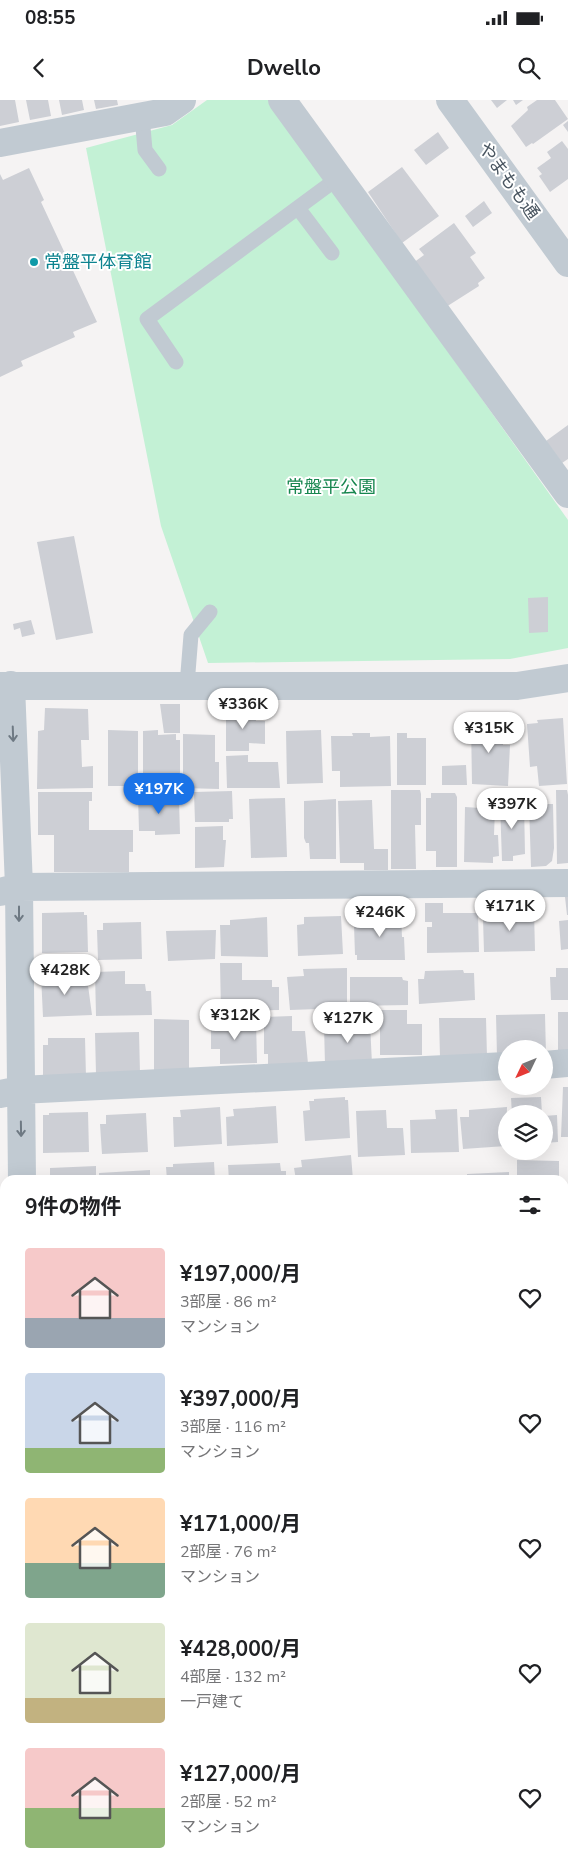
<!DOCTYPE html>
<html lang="ja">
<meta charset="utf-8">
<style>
:root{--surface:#fff;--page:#f6f6f6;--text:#202124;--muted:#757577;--accent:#1a73e8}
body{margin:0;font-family:"Nunito Sans","Noto Sans JP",sans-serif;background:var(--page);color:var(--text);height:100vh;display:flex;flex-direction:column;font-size:19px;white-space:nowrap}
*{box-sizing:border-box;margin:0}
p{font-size:16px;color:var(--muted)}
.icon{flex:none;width:28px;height:28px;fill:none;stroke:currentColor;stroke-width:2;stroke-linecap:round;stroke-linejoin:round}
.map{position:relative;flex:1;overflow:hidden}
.side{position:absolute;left:0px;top:1075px;width:569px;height:696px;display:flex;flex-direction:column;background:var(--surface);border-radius:15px 15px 0 0;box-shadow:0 5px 20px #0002}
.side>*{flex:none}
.needle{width:32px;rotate:227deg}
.tools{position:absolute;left:498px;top:940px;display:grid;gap:10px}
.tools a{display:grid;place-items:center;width:55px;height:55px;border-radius:50%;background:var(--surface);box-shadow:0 5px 20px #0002;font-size:25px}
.price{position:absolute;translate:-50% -42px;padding:0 11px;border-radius:18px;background:#fff;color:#222;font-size:16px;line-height:32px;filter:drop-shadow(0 1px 2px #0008)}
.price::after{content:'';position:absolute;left:50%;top:30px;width:15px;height:11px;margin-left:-8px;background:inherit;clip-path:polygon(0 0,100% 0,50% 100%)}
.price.on{background:var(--accent);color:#fff}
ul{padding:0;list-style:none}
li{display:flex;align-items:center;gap:15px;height:125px;padding:0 25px}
li span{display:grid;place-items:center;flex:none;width:140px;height:100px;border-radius:5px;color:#555}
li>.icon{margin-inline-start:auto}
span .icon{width:60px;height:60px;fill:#fffc;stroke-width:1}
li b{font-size:21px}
h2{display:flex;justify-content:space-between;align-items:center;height:60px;padding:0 25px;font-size:21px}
.status{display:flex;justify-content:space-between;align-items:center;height:35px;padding:0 25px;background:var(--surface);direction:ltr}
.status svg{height:14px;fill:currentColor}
header{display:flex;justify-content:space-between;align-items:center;height:65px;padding:0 25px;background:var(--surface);font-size:22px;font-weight:700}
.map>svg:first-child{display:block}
.green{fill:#c3f1d5}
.water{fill:#90daee}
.building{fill:#cdcfd5}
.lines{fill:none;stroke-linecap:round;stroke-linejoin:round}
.service{stroke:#c1cad2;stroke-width:15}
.minor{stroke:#c1cad2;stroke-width:28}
.tertiary{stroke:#c1cad2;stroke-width:28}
.oneway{stroke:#6e7983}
.culture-dot{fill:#0f9aa8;stroke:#fff;stroke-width:2}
.labels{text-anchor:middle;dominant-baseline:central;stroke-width:4;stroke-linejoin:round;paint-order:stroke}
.street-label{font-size:18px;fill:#4a5661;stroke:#fff}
.culture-label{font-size:18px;fill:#0d838f;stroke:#fff;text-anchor:start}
.park-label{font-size:18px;fill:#17864f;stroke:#fff}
</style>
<div class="status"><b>08:55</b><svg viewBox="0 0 49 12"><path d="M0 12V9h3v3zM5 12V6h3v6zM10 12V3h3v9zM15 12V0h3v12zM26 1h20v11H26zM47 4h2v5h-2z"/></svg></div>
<header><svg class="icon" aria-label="back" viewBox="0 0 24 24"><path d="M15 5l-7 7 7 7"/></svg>Dwello<svg class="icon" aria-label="search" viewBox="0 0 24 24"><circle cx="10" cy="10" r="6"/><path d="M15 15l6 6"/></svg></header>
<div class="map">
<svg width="568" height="1771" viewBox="0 0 568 1771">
<rect width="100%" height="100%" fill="#f5f3f3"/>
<path class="green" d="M207 0H269L568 420V548L510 559 208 563 161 426 86 48 172 25Z
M564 1246 568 1248V1415L564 1423Z"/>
<path class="water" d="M564 1181 568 1183V1234L564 1232Z"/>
<path class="building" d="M0 0H15L19 22 0 26Z
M26 0H48L51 16 30 20Z
M59 0H82L84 10 62 15Z
M94 0H117L118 5 96 9Z
M491 0H507L497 8Z
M513 0H523L516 5Z
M537 0H555L568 19 533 44 532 43 526 47 511 26 528 10 527 7Z
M568 21V32L563 25Z
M438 32 449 48 426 65 414 50Z
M562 41 568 49V79L550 92 539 76 542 74 537 68 551 58 547 52Z
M402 67 439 116 402 143 368 92Z
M29 68 44 100 41 102 97 222 73 232 75 237 21 261 23 266 0 277V74L3 80Z
M484 101 492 113 473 127 465 116Z
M454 123 476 153 470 157 485 178 478 183 479 186 446 207 413 163 424 155 419 149Z
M568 325V359L562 363 546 341Z
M74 436 93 533 56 540 37 442Z
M548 497V532L529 533 528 498Z
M31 520 35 534 22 537 20 528 14 530 13 524Z
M160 604H180V633H164Z
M226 607H248V615H255L256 621H265V644L249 643V651H226Z
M45 608 88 609 89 640H81L82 667 93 666V688L37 689 38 631 44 630Z
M563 618 567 684 539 686 537 666 530 667 527 624 538 623 537 620Z
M504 621 503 645H510L508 686 472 684 471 622Z
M108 630 138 631V686H108Z
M158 630V635L176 634V640H180V675H167V682H143V631Z
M321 630 323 683 287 684 286 631Z
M352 633H370V637L390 636 391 686 340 687V671H332L331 636H353Z
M397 633H407V638H426V685H397Z
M183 634 215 635V662H219V689L183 688Z
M248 655V662H278L280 688H227L226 656Z
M466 665 467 685H442V666Z
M391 690H420L421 694V725H415L416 769H391Z
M556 690H567L568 695V763L557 764Z
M232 691 233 719H229V722H195L194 692Z
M38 692H92V701H89V730H133V752H129V772H54V735H38Z
M431 693H455L457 697V767H436V751H426V698H431Z
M138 695H158V700H179L180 734 155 735V731H139Z
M285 698 287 757 251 758 249 699Z
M336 699V759H310L309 743H306L304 738V701Z
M372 700 374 749H388V770H364V763H340L338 701Z
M500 703H524L525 754 513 756V761H502Z
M529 704H553L554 748 552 761 546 766 531 767Z
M465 707 495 709 494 735H498L499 756 493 757V763L464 762Z
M223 726V740H226L224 767 195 768V727Z
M565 797H568V815H567Z
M425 803H443V813H478L479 852 427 853V827H432V822H425Z
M534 811 535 851 484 852 483 819H493V812Z
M84 812V815H87L88 852 42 853V813Z
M401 813 402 837H404L405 860H357V855H355L354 825 361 824V814Z
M341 816 343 854 298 856 297 825 304 824V817Z
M267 817 268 857 221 856 220 825H230V820Z
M568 820V849L561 850 559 821Z
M141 822 142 859 98 860 97 830H103V823Z
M216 830 215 859 168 861 166 831Z
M220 863H242V880H272V887H279V910L221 911Z
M347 868V908L290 910 287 877 304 876 303 869Z
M556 868H568V900H551L550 877H556Z
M463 870 464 873H474L475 900 419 904 418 879H424L425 871Z
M125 871V884H145L146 891H151L152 915 96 916 95 872Z
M70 874V879L87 878 92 915 43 917 41 875Z
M350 877H402L403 880 408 881V905L350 906Z
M380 910H407V924H422V955H380Z
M558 912H568V952H558Z
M545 914 546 955H544V949H506V955L497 956 496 915Z
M292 916V931H305L308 964H268V954H264V917Z
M439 918H486L487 957H440Z
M154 919 189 920V971H154Z
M256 920 257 963 220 964V949H211V921Z
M370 923 372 964 325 965 324 925Z
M139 932 140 973 96 974 95 933Z
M48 938H85L86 977H43V945H48Z
M563 987H568V1037H561Z
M345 997V1000H348L350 1038 305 1041 303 1011 310 1010 309 1001H314V999Z
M541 997 542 1014H512L511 998Z
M276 1006 278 1043 227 1046 226 1017 234 1016 233 1009Z
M220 1007 222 1044 174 1047 173 1017H181L180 1010Z
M507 1007 506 1046 463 1049 460 1017H469V1010Z
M457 1009 459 1052 411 1053 410 1020 436 1019 435 1010Z
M386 1010 387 1028H403L405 1055 358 1057 356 1011Z
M88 1012 89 1052 43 1053V1015H49V1013Z
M146 1013 148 1052 102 1054 100 1024H106V1015Z
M557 1015 558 1042 544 1043V1016Z
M351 1055 353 1080H296L294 1068 302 1067 301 1060Z
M517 1060 559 1061V1080H517Z
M214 1062 215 1080H167L166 1067H173V1064Z
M280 1063 281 1071H286V1080H229L228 1065Z
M96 1066V1080H45V1077H50V1068Z
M150 1070V1077H157V1080H99V1073Z
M509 1072V1080H467V1074Z
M458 1076V1080H423V1079Z
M0 1246 4 1264H0Z
M3 1282 5 1309 0 1310V1283Z
M2 1312 5 1332 0 1333V1313Z
M0 1452H5V1487H0Z
M5 1489V1500L0 1501V1490Z
M0 1553 5 1576V1589L0 1590Z
M5 1628V1640L0 1641V1629Z
M54 1766H130L131 1771H55Z
M137 1766H197L198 1771H138Z
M208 1766H229L230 1771H209Z
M234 1766H277L278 1769 234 1771Z
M368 1766H450L451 1771H344Z"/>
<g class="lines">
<path class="service" d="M142 16 145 50 159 69
M298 108 332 153
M176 262 147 219 338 78
M187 585 191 535 210 512"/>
<path class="minor" d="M282 0 568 394
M0 43 165 12 182 0
M11 585 19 787 22 1080
M0 586H517L568 578
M0 792 19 787 568 783
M544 965 568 963
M0 994 20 990 506 966
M564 1113 568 1106
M0 1185H5
M0 1361 5 1360
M0 1540 5 1539
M0 1718 5 1717
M24 1766V1771"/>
<path class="tertiary" d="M450 0 568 163
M564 1560 568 1548
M564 1651 568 1639
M564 1742 568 1730
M490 1771 492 1766
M521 1771 523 1766
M553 1771 555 1766"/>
</g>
<defs><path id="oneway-shaft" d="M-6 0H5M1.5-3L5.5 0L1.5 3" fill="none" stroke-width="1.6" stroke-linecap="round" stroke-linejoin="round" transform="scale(1.25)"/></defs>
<g class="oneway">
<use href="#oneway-shaft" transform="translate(13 634) rotate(88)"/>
<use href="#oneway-shaft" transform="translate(19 814) rotate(90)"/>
<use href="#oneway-shaft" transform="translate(21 1029) rotate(89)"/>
</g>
<circle class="culture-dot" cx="34" cy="162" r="5"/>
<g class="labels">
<g class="street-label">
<text transform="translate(509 81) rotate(54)">やまもも通</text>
</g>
<g class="culture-label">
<text x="44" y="162">常盤平体育館</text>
</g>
<g class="park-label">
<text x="331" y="387">常盤平公園</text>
</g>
</g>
</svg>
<div class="tools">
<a><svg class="needle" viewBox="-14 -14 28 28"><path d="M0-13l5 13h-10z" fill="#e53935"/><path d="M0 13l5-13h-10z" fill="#757577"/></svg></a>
<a><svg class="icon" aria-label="layers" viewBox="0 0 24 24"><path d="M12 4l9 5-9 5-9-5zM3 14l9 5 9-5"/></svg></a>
</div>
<b class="price" style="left:243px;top:630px">¥336K</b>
<b class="price" style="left:489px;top:654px">¥315K</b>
<b class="price on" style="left:159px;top:715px">¥197K</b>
<b class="price" style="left:512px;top:730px">¥397K</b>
<b class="price" style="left:510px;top:832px">¥171K</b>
<b class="price" style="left:380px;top:838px">¥246K</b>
<b class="price" style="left:65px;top:896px">¥428K</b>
<b class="price" style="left:235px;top:941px">¥312K</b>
<b class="price" style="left:348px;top:944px">¥127K</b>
<section class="side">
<h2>9件の物件<svg class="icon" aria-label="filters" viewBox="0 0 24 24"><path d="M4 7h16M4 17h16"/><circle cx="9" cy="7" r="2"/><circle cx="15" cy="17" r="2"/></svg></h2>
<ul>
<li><span style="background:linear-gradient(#f6c9c9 70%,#9aa5b1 0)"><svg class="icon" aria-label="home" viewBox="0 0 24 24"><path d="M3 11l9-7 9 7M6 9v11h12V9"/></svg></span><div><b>¥197,000/月</b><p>3部屋 · 86 m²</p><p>マンション</p></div><svg class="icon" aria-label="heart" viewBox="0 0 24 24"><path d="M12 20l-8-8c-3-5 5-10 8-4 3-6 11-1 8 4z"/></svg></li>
<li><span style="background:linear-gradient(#c9d6e8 75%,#8fb573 0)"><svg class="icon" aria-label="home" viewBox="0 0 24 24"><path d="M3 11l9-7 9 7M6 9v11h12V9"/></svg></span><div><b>¥397,000/月</b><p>3部屋 · 116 m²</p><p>マンション</p></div><svg class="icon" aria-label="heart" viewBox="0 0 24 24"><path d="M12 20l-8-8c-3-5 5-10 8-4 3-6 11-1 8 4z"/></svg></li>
<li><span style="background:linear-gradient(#ffd9b3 65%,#7fa58c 0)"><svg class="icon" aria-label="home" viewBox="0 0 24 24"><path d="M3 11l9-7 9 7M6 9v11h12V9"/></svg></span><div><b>¥171,000/月</b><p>2部屋 · 76 m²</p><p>マンション</p></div><svg class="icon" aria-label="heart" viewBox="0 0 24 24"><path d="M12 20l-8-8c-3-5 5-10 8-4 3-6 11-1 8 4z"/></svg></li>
<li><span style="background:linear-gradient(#dfe7d0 75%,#c2b280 0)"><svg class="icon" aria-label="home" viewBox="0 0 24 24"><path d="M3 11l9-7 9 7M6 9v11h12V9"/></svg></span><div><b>¥428,000/月</b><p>4部屋 · 132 m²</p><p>一戸建て</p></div><svg class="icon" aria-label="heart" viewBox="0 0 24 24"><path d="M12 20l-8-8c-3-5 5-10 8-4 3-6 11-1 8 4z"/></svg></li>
<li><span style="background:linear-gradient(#f6c9c9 60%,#8fb573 0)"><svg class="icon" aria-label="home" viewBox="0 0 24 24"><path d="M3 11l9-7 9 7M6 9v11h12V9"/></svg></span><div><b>¥127,000/月</b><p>2部屋 · 52 m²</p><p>マンション</p></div><svg class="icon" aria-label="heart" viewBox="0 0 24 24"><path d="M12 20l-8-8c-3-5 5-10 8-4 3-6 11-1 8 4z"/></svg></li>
</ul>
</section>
</div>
